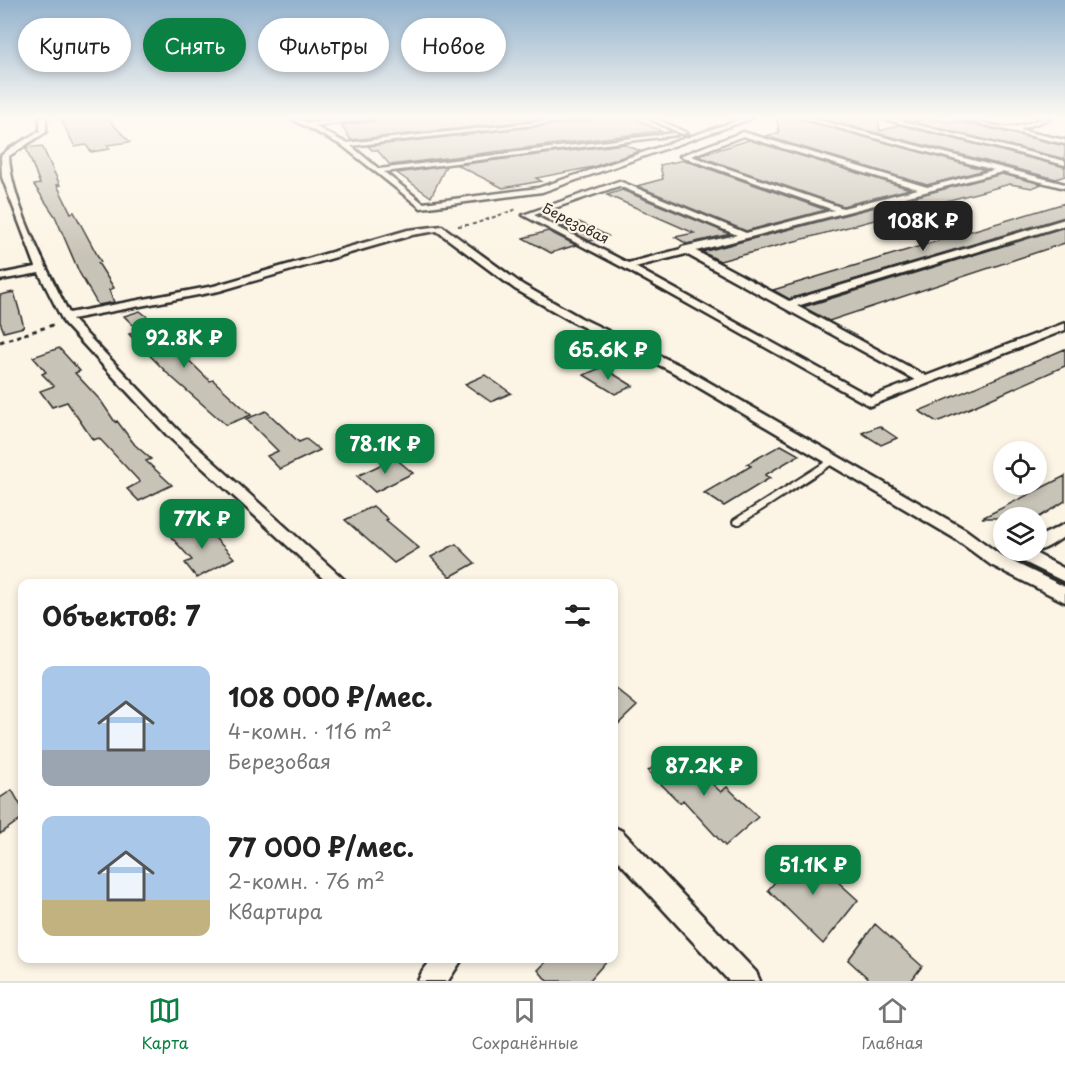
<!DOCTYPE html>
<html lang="ru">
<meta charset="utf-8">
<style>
:root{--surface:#fff;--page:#f6f6f6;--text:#222;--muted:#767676;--line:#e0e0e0;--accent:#0b8043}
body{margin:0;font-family:"Playpen Sans",sans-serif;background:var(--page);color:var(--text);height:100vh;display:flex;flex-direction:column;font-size:22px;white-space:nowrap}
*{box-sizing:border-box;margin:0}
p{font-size:20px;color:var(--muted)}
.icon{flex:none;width:33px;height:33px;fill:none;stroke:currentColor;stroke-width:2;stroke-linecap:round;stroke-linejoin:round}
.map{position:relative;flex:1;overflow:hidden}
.details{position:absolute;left:18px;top:579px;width:600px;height:384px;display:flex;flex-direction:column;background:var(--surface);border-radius:12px;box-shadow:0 3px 9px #0003}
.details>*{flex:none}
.guide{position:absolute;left:18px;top:18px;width:600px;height:54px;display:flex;gap:12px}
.buttons{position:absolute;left:993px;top:441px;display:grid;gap:12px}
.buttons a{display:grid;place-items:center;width:54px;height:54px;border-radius:50%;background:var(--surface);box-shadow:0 3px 9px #0003;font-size:30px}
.price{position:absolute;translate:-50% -51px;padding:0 14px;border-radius:12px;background:var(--accent);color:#fff;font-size:20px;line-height:39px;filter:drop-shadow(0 2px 3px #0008)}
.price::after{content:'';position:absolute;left:50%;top:36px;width:18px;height:14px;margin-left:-9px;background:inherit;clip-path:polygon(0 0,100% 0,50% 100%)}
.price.selected{background:#222;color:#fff}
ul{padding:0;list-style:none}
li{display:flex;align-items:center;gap:18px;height:150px;padding:0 24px}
li span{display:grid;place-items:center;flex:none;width:168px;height:120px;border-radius:12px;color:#555}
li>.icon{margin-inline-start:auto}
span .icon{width:72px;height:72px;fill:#fffc;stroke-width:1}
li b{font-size:26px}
h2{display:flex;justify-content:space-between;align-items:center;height:72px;padding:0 24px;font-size:26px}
.pill{padding:0 21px;border-radius:27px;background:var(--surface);box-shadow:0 3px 9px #0003;font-size:21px;line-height:54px}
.pill.selected{background:var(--accent);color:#fff}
.menu{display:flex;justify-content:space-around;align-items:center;height:84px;border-top:2px solid var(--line);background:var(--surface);font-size:16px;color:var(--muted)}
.menu a{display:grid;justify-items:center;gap:3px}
.menu .selected{color:var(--accent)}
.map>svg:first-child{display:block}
.building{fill:#c8c3b7;stroke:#2b2b2b;stroke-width:1.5}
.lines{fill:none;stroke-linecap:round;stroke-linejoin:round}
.lane-casing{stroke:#2b2b2b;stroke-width:4}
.street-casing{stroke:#2b2b2b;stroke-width:5}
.path-far1{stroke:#2b2b2b;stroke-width:2;stroke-dasharray:4 3;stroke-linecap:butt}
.path{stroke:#2b2b2b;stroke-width:3;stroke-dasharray:4.5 4;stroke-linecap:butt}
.lane{fill:#fcf5e5;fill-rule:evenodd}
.street{fill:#fcf5e5;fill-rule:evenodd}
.labels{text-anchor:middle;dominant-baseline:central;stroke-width:4.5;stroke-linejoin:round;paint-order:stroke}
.far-street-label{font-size:14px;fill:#2b2b2b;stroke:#fcf5e5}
</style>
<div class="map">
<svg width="1065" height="981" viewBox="0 0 1065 981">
<rect width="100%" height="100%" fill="#fcf5e5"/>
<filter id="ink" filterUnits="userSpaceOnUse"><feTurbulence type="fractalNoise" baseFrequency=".0167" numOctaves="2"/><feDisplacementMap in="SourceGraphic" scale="12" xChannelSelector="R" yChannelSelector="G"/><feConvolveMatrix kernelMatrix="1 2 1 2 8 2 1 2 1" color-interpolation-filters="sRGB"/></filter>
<g filter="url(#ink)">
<path class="building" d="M63 118H107L130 142 107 145 110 149 91 152 86 145 75 147 62 122 65 121Z
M401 118H558L351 140 341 125Z
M595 118H635L661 131 390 165 377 150H372L368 146 593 120Z
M777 118H799L985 170 927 185 765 136 779 133Z
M818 118H878L880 131 900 125 1065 167V176L1056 179Z
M926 118 980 126 1065 146V159L913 122Z
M749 140 910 189 843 206 698 156Z
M624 144 640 151 593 167 536 178 541 181 503 188 457 165Z
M42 146 60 185H57L71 213 74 212 101 262 98 263 114 288 109 290 114 302 98 305 79 272 55 216 34 185 40 184 26 148Z
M684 160 826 210 746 231 637 186 663 179 660 165Z
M446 166 431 197 397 173Z
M1002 174 1042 184 1032 188 1010 184 720 261 702 252Z
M622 190 730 234 687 244 675 237 694 233 607 195Z
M1065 203V217L789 299 773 290Z
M579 222 608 236 590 241 562 227Z
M1065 227V243L829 321 803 307Z
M548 231 576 245 551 253 523 238Z
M14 292 24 327 4 332 0 322V295Z
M140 311 168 333 183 347 177 349 210 381 213 380 251 415 226 425 168 374 129 334 139 331 124 316Z
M59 348 80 371 75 373 101 401 115 422 117 421 135 445 151 459 146 461 172 485 139 501 127 489 140 482 99 438 93 440 67 402 52 407 40 391 54 386 42 374 46 372 33 357Z
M1065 349V366L970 408 937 422 919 411Z
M602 367 633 386 615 394 584 375Z
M485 375 511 393 491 402 465 384Z
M266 411 299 442 306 439 320 450 280 469 267 456 278 451 246 419Z
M879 426 897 438 881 445 862 433Z
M781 445 799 455 765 475 770 478 724 506 704 493 751 466 747 464Z
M395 458 413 473 375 492 357 476Z
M1065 476V501L1038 518H982Z
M373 506 388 519 386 520 419 548 394 563 345 520Z
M200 522 234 558 197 578 185 563 192 560 171 537Z
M456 544 475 563 450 577 431 557Z
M614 687 637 706 614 728Z
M675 749 721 792 727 787 758 817 725 846 683 800 680 803 648 771Z
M12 790 22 808V818L0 834V798Z
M803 850 858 900 823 944 768 890Z
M875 924 922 966 911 981H871L848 960Z
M550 958H609L589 981H547L538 970Z"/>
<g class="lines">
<g class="lane-casing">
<path id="lane" d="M830 459H833L837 461 740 524H734L733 522 734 520Z"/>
</g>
<g class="street-casing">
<path id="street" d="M40 118H46V132L9 156C11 202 48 271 69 313L214 286 408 230 442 226 523 285 581 318 679 365 966 530 1003 557 1065 587V602L991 565 954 538 671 371 573 322 515 289 437 231 412 235 219 291 72 319 177 429 349 584H329L167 435 64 323 39 273 0 280V274L36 267 2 177 1 156 9 149 40 131Z
M290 118H297L308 123 376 118 314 126 346 143 576 118H593L351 146 379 169 674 133 677 135 384 172 423 203 538 188 745 118H753L542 192 421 208 343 146Z
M648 118H655L687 133 682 134Z
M801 118H810L1065 184V188L1002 172 696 251 789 301 1065 219V225L797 306 926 376 1065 323V330L870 406 624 268 523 215 619 181 746 233 834 210 680 156 743 132 927 187 994 170ZM743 136 918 189 843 208 691 156ZM619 186 737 235 682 247 681 249 628 263 534 215ZM686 254 915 380 871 397 635 267Z
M880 118H889L1065 161V165Z
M956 118C974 117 997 130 1013 127 1026 126 1037 118 1051 118L1019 130 1065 140V144Z
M1065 524V536C1055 542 1043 553 1032 550H1036V538Z
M1016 550H1029L1065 569V582L1016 558 1014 554Z
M614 827 622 831 756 972 760 981H729L614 856Z
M433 958H463L448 981H418L422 972Z"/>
</g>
<path class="path-far1" d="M458 226 474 224 517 209"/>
<path class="path" d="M0 342 56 324"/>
<use href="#lane" class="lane"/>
<use href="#street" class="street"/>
</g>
</g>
<linearGradient id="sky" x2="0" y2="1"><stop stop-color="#93b2cd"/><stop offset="0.46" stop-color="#fefaf3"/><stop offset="1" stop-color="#fefaf3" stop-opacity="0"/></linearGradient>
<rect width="1065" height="255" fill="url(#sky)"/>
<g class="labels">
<g class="far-street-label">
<text transform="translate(576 223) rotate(27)">Березовая</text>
</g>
</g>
</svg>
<div class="buttons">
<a><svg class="icon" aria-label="locate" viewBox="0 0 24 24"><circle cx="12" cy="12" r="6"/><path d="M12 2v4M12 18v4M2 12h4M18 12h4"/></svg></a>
<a><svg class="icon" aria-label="layers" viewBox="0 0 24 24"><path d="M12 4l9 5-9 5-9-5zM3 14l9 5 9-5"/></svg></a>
</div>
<b class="price selected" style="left:923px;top:252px">108K ₽</b>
<b class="price" style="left:184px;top:369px">92.8K ₽</b>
<b class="price" style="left:608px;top:381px">65.6K ₽</b>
<b class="price" style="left:385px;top:475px">78.1K ₽</b>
<b class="price" style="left:202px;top:550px">77K ₽</b>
<b class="price" style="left:704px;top:797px">87.2K ₽</b>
<b class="price" style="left:813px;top:896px">51.1K ₽</b>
<div class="guide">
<a class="pill">Купить</a>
<a class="pill selected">Снять</a>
<a class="pill">Фильтры</a>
<a class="pill">Новое</a>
</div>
<section class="details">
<h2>Объектов: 7<svg class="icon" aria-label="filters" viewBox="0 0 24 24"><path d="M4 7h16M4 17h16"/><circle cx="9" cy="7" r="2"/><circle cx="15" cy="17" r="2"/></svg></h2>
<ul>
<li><span style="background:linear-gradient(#a9c7e8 70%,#9aa5b1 0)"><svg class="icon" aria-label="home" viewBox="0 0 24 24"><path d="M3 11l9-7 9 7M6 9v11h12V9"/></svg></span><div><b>108 000 ₽/мес.</b><p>4-комн. · 116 m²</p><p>Березовая</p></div></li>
<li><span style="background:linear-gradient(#a9c7e8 70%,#c2b280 0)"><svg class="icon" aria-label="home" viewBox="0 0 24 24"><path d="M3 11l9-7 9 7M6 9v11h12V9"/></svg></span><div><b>77 000 ₽/мес.</b><p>2-комн. · 76 m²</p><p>Квартира</p></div></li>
</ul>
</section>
</div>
<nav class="menu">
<a class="selected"><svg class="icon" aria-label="map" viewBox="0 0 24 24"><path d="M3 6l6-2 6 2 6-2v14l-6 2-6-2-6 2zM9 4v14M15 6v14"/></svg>Карта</a>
<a><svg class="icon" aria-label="saved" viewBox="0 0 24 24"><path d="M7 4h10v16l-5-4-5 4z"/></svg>Сохранённые</a>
<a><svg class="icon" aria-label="home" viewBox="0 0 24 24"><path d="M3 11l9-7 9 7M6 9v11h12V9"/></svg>Главная</a>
</nav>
